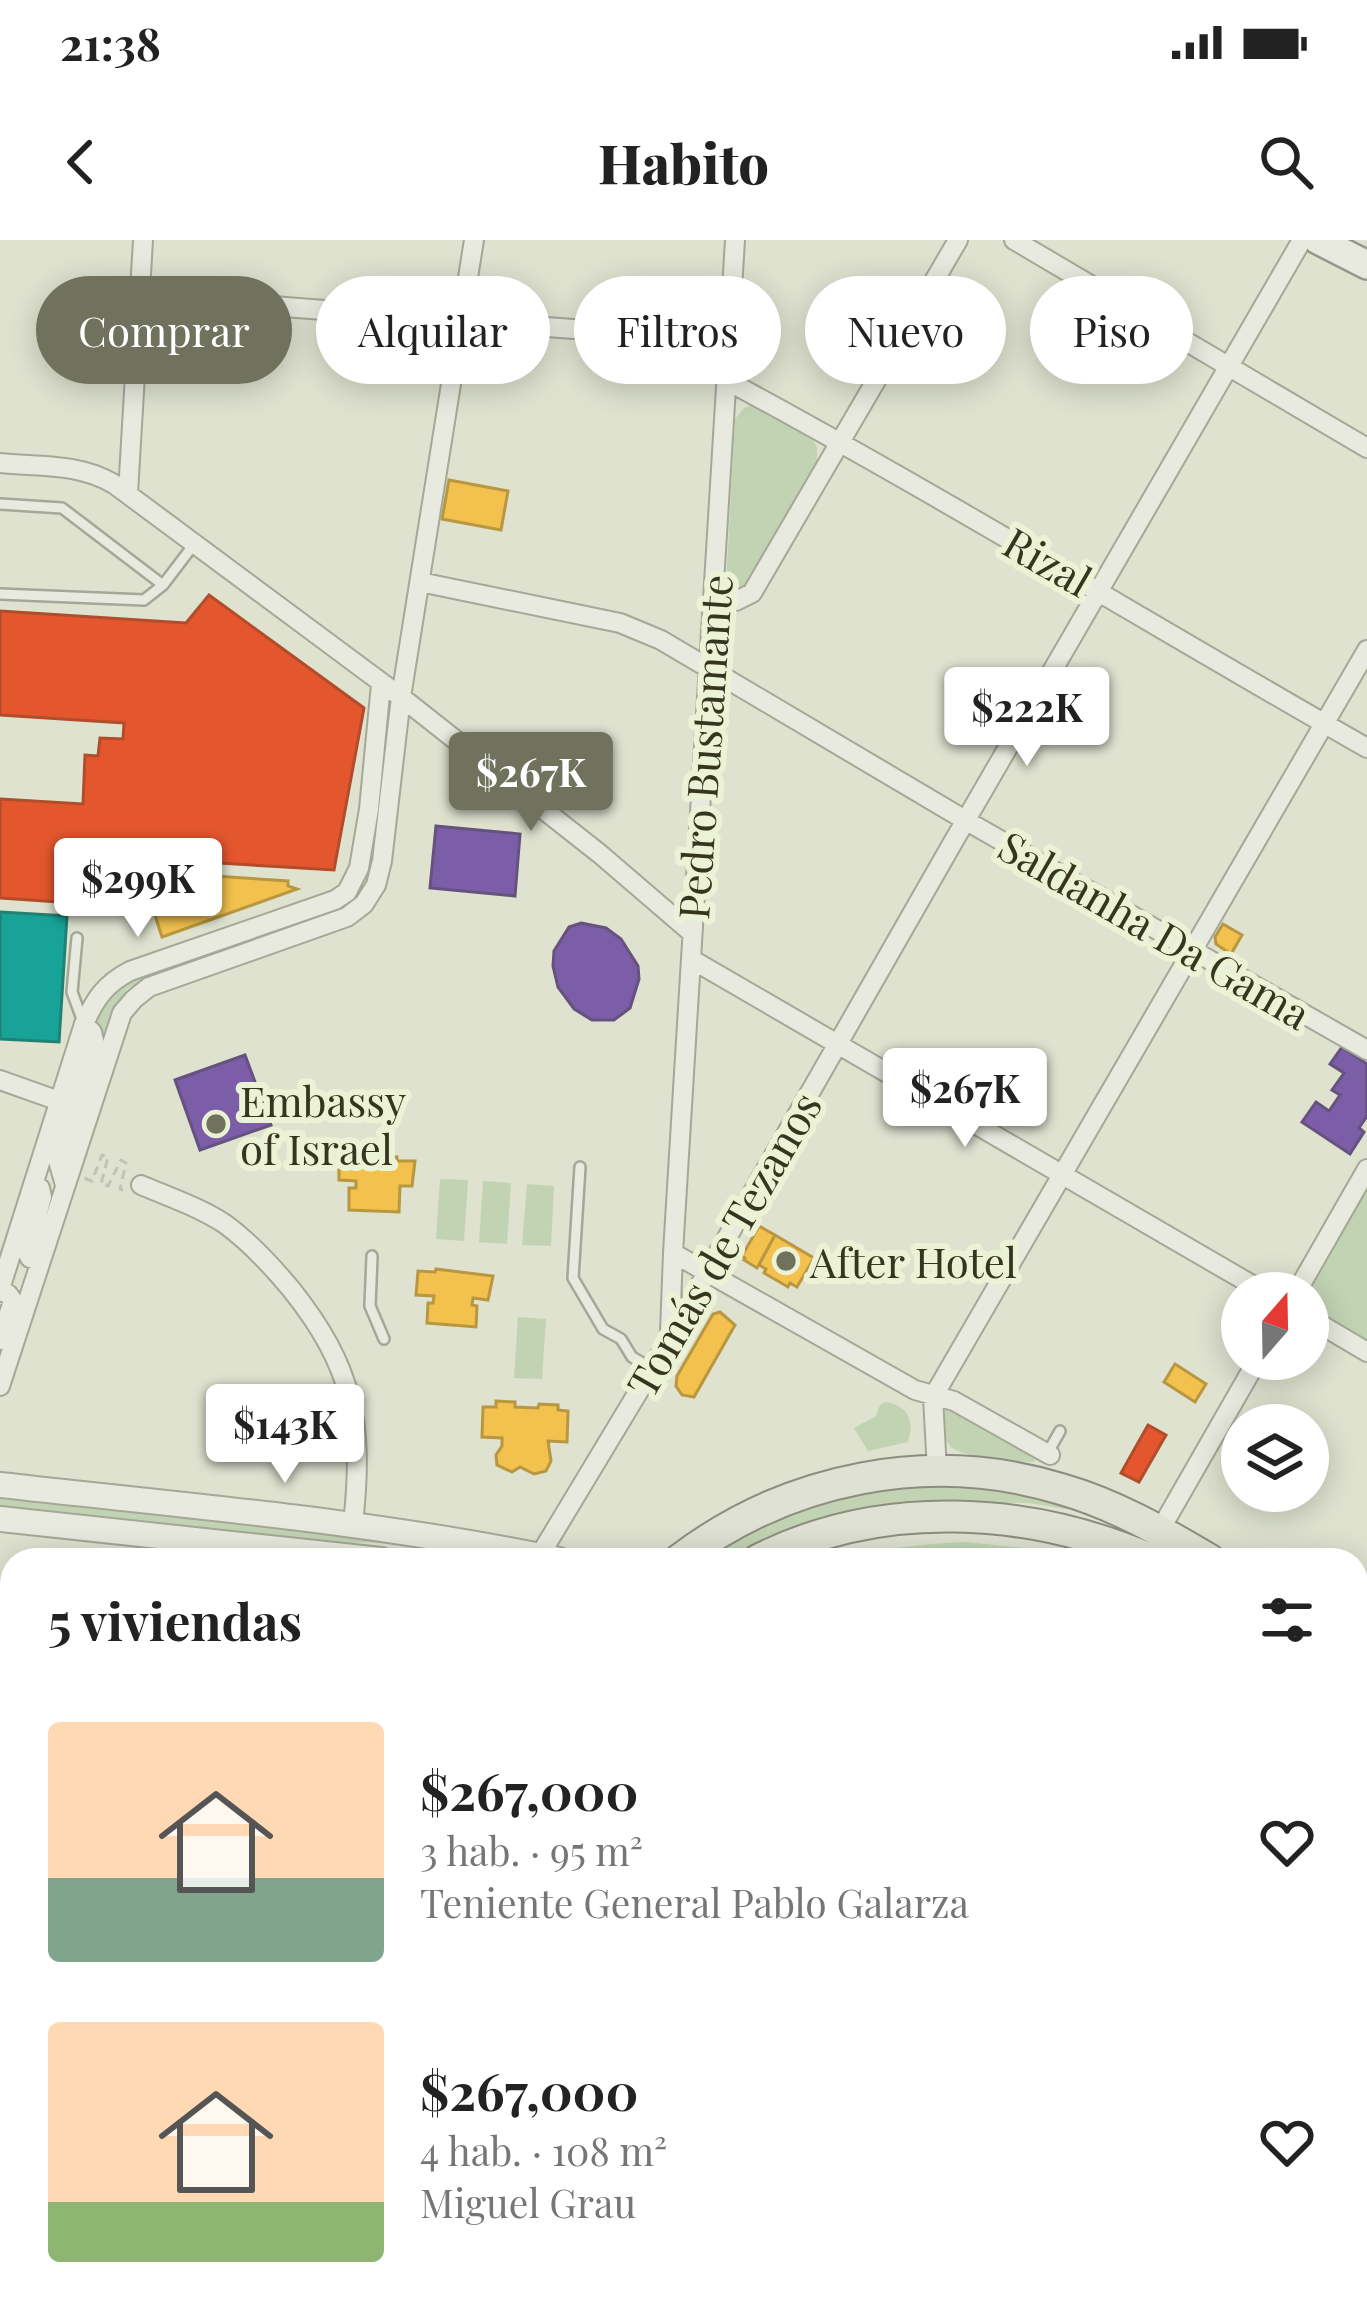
<!DOCTYPE html>
<html lang="es">
<meta charset="utf-8">
<style>
:root{--surface:#fff;--page:#f2f2f2;--text:#222;--muted:#767676;--accent:#70725d}
body{margin:0;font-family:"Playfair Display",serif;background:var(--page);color:var(--text);height:100vh;display:flex;flex-direction:column;font-size:45px;white-space:nowrap}
*{box-sizing:border-box;margin:0}
p{font-size:39px;color:var(--muted)}
.icon{flex:none;width:66px;height:66px;fill:none;stroke:currentColor;stroke-width:2;stroke-linecap:round;stroke-linejoin:round}
.map{position:relative;flex:1;overflow:hidden}
.panel{position:absolute;left:0px;top:1308px;width:1368px;height:771px;display:flex;flex-direction:column;background:var(--surface);border-radius:36px 36px 0 0;box-shadow:0 6px 30px #0003}
.panel>*{flex:none}
.top-card{position:absolute;left:36px;top:36px;width:1296px;height:108px;display:flex;gap:24px}
.needle{width:78px;rotate:20deg}
.fabs{position:absolute;left:1221px;top:1032px;display:grid;gap:24px}
.fabs a{display:grid;place-items:center;width:108px;height:108px;border-radius:50%;background:var(--surface);box-shadow:0 6px 30px #0003;font-size:60px}
.price{position:absolute;translate:-50% -102px;padding:0 27px;border-radius:12px;background:#fff;color:#222;font-size:39px;line-height:78px;filter:drop-shadow(0 3px 6px #0008)}
.price::after{content:'';position:absolute;left:50%;top:72px;width:36px;height:27px;margin-left:-18px;background:inherit;clip-path:polygon(0 0,100% 0,50% 100%)}
.price.selected{background:var(--accent);color:#fff}
ul{padding:0;list-style:none}
li{display:flex;align-items:center;gap:36px;height:300px;padding:0 48px}
li span{display:grid;place-items:center;flex:none;width:336px;height:240px;border-radius:12px;color:#555}
li>.icon{margin-inline-start:auto}
span .icon{width:144px;height:144px;fill:#fffc;stroke-width:1}
li b{font-size:51px}
h2{display:flex;justify-content:space-between;align-items:center;height:144px;padding:0 48px;font-size:51px}
.tag{padding:0 42px;border-radius:54px;background:var(--surface);box-shadow:0 6px 30px #0003;font-size:42px;line-height:108px}
.tag.selected{background:var(--accent);color:#fff}
.status{display:flex;justify-content:space-between;align-items:center;height:84px;padding:0 60px;background:var(--surface);direction:ltr}
.status svg{height:33px;fill:currentColor}
header{display:flex;justify-content:space-between;align-items:center;height:156px;padding:0 48px;background:var(--surface);font-size:54px;font-weight:800}
.map>svg:first-child{display:block}
.green{fill:#c2d3b3}
.water{fill:#b8c5c3}
.homes{fill:#f2c14e;stroke:#b99740;stroke-width:3}
.shops{fill:#e4572e;stroke:#b04d2a;stroke-width:3}
.offices{fill:#7b5ea7;stroke:#66527e;stroke-width:3}
.public{fill:#17a398;stroke:#208274;stroke-width:3}
.lines{fill:none;stroke-linecap:round;stroke-linejoin:round}
.service-casing{stroke:#a5a797;stroke-width:14}
.minor-casing{stroke:#a5a797;stroke-width:22}
.tertiary-casing{stroke:#a5a797;stroke-width:28}
.secondary-casing{stroke:#959788;stroke-width:32}
.primary-casing{stroke:#8c8d7e;stroke-width:34}
.path{stroke:#c1c3b6;stroke-width:3;stroke-dasharray:9 6;stroke-linecap:butt}
.service{stroke:#e8eadf;stroke-width:9}
.minor{stroke:#e8eadf;stroke-width:18}
.tertiary{stroke:#e8eadf;stroke-width:24}
.secondary{stroke:#e8eadf;stroke-width:27}
.primary{stroke:#dfe1d2;stroke-width:30}
.poi-dot{fill:#70725d;stroke:#ecf2d5;stroke-width:4.5}
.labels{text-anchor:middle;dominant-baseline:central;stroke-width:12;stroke-linejoin:round;paint-order:stroke}
.street-label{font-size:42px;fill:#353520;stroke:#ecf2d5}
.poi-label{font-size:42px;fill:#353520;stroke:#ecf2d5;text-anchor:start}
</style>
<div class="status"><b>21:38</b><svg viewBox="0 0 49 12"><path d="M0 12V9h3v3zM5 12V6h3v6zM10 12V3h3v9zM15 12V0h3v12zM26 1h20v11H26zM47 4h2v5h-2z"/></svg></div>
<header><svg class="icon" aria-label="back" viewBox="0 0 24 24"><path d="M15 5l-7 7 7 7"/></svg>Habito<svg class="icon" aria-label="search" viewBox="0 0 24 24"><circle cx="10" cy="10" r="6"/><path d="M15 15l6 6"/></svg></header>
<div class="map">
<svg width="1367" height="2078" viewBox="0 0 1367 2078">
<rect width="100%" height="100%" fill="#dee2cf"/>
<path class="green" d="M753 165 812 198 817 207V222L747 343 735 351 726 345 735 179 744 168Z
M378 577C378 604 373 644 350 665L157 733 127 749 109 777 65 918 97 778C103 761 116 750 131 741L348 663 365 643Z
M440 939 468 940 464 1001 436 999Z
M483 941 511 943 507 1004 479 1002Z
M527 944 554 946 551 1006 522 1005Z
M1367 948V1101L1312 1071 1308 1064V1053Z
M518 1077 546 1079 542 1139 514 1138Z
M885 1162C908 1165 915 1181 908 1202L868 1211 854 1188 876 1176 880 1165Z
M949 1165 1037 1214 1034 1222C1018 1222 960 1218 950 1206 942 1196 945 1179 945 1168Z
M877 1245 1009 1246 1088 1273 1029 1263 938 1262 771 1302 736 1320H703L749 1291 783 1274Z
M0 1257 388 1296 485 1312 516 1320H491L459 1311 403 1302 334 1303 0 1269Z
M965 1302 1023 1308 1074 1320H840C882 1308 922 1304 965 1302Z
M1356 1510 1367 1526V1836L1356 1825Z
M12 1998V2067H112L106 2078H0V2018Z
M198 2067H392L385 2078H191Z"/>
<path class="water" d="M1356 1941 1363 1960 1367 1962V2078H385L392 2067H1356Z"/>
<path class="homes" d="M449 240 508 251 501 290 442 279Z
M154 632 288 641V646L297 649 162 697 152 666Z
M1223 684 1242 695 1231 714 1216 704 1215 697Z
M357 915 397 917V921H415L412 946H400L399 972 349 970V948H356V941L339 940V918L357 919Z
M759 986 775 995 757 1028 744 1020 745 1018 742 1016Z
M775 995 814 1018 797 1047 790 1043 788 1047 764 1033 766 1029 759 1025Z
M436 1029 493 1036 488 1060 473 1058 472 1065 477 1066 476 1087 427 1083 428 1063H433L434 1056 416 1055 418 1031 435 1032Z
M720 1072 735 1085 694 1157 682 1155 676 1146 677 1136 713 1074Z
M1175 1124 1206 1144 1195 1162 1164 1142Z
M496 1161 515 1162V1167L538 1168 539 1164 558 1165V1170L568 1171 567 1202 548 1201 551 1221 546 1231 534 1234 520 1227 512 1232 497 1225 496 1215 502 1206V1198L482 1197 483 1167H496Z
M0 1920 12 1923V1931L0 1962Z"/>
<path class="shops" d="M209 355 364 468 334 630 153 619 152 666 101 661V665L0 658V559L83 564 85 515 98 516 100 498 123 499 124 483 0 475V371L186 383Z
M1148 1185 1166 1195 1139 1242 1121 1233Z"/>
<path class="offices" d="M436 586 520 594 515 656 430 648Z
M581 683 606 688 621 699 638 726 639 739 630 768 614 780H592L574 769 558 747 553 726 554 711 569 687Z
M1342 807 1367 824V876L1359 888 1364 892 1350 914 1302 882 1316 862 1329 871 1340 855 1332 850 1344 833 1330 824Z
M245 815 271 885 200 910 175 840Z"/>
<path class="public" d="M0 672 67 676 59 802 0 799Z"/>
<g class="lines">
<g class="service-casing">
<path id="service" d="M0 264 62 268 163 345 144 360 0 354
M163 345 195 303
M77 698 72 752 82 779
M580 927 573 1038 603 1089 621 1099 632 1117 651 1128
M372 1016 370 1066 384 1099
M1047 1214 1060 1191"/>
</g>
<g class="minor-casing">
<path id="minor" d="M1014 0 1367 208
M141 56 729 101
M726 140C943 257 1153 386 1367 508
M0 223C39 227 79 223 114 244L401 457 600 614 692 693
M128 253 143 0
M420 342 620 383 661 400 965 580 1367 810
M713 362 736 361 752 353 958 0
M691 719 1266 1053
M0 840 59 861
M65 945 58 921 95 805 92 792 84 784
M141 945C169 957 199 967 225 984 251 1003 271 1025 291 1049 354 1128 364 1184 353 1284
M40 948 42 957 27 1012 30 1018 41 1021
M673 1013 915 1150 954 1161 1050 1215
M0 1049 84 784C95 759 105 744 130 731L335 660 347 652 359 628 369 569 381 444
M0 1051 8 1054 13 1061 0 1100
M1296 1053 1367 929
M1308 1077 1367 1112
M670 1092 673 1013 735 0
M0 1146 122 773 134 759 149 747 347 677 364 664 376 645 382 621 401 457 474 0
M937 1231 933 1157 1367 410
M1160 1290 1258 1119
M537 1320 652 1129 952 604 1302 0
M0 1544 12 1545
M0 1842 12 1843"/>
</g>
<g class="tertiary-casing">
<path id="tertiary" d="M0 1245C187 1266 375 1281 559 1320
M0 1279 381 1320"/>
</g>
<g class="secondary-casing">
<path id="secondary" d="M1318 0 1367 25"/>
</g>
<g class="primary-casing">
<path id="primary" d="M679 1320C788 1237 930 1209 1061 1249 1114 1264 1163 1292 1210 1320
M758 1320C880 1258 1029 1266 1152 1320
M1356 1416 1367 1427
M1356 1461 1367 1477
M123 2078 129 2067
M159 2078 165 2067"/>
</g>
<path class="path" d="M86 937V939L92 941 102 915 108 917 101 944 108 946 121 920 126 923 120 949 123 950
M60 2078 67 2067"/>
<use href="#service" class="service"/>
<use href="#minor" class="minor"/>
<use href="#tertiary" class="tertiary"/>
<use href="#secondary" class="secondary"/>
<use href="#primary" class="primary"/>
</g>
<g class="poi-dot">
<circle cx="216" cy="884" r="12"/>
<circle cx="786" cy="1021" r="12"/>
</g>
<g class="labels">
<g class="street-label">
<text transform="translate(1048 321) rotate(30)">Rizal</text>
<text transform="translate(704 507) rotate(-86)">Pedro Bustamante</text>
<text transform="translate(1155 689) rotate(30)">Saldanha Da Gama</text>
<text transform="translate(723 1004) rotate(-60)">Tomás de Tezanos</text>
</g>
<g class="poi-label">
<text x="240" y="860">Embassy<tspan x="240" dy="48">of Israel</tspan></text>
<text x="810" y="1021">After Hotel</text>
</g>
</g>
</svg>
<div class="fabs">
<a><svg class="needle" viewBox="-14 -14 28 28"><path d="M0-13l5 13h-10z" fill="#e53935"/><path d="M0 13l5-13h-10z" fill="#767676"/></svg></a>
<a><svg class="icon" aria-label="layers" viewBox="0 0 24 24"><path d="M12 4l9 5-9 5-9-5zM3 14l9 5 9-5"/></svg></a>
</div>
<b class="price" style="left:1027px;top:529px">$222K</b>
<b class="price selected" style="left:531px;top:594px">$267K</b>
<b class="price" style="left:138px;top:700px">$299K</b>
<b class="price" style="left:965px;top:910px">$267K</b>
<b class="price" style="left:285px;top:1246px">$143K</b>
<div class="top-card">
<a class="tag selected">Comprar</a>
<a class="tag">Alquilar</a>
<a class="tag">Filtros</a>
<a class="tag">Nuevo</a>
<a class="tag">Piso</a>
</div>
<section class="panel">
<h2>5 viviendas<svg class="icon" aria-label="filters" viewBox="0 0 24 24"><path d="M4 7h16M4 17h16"/><circle cx="9" cy="7" r="2"/><circle cx="15" cy="17" r="2"/></svg></h2>
<ul>
<li><span style="background:linear-gradient(#ffd9b3 65%,#7fa58c 0)"><svg class="icon" aria-label="home" viewBox="0 0 24 24"><path d="M3 11l9-7 9 7M6 9v11h12V9"/></svg></span><div><b>$267,000</b><p>3 hab. · 95 m²</p><p>Teniente General Pablo Galarza</p></div><svg class="icon" aria-label="heart" viewBox="0 0 24 24"><path d="M12 20l-8-8c-3-5 5-10 8-4 3-6 11-1 8 4z"/></svg></li>
<li><span style="background:linear-gradient(#ffd9b3 75%,#8fb573 0)"><svg class="icon" aria-label="home" viewBox="0 0 24 24"><path d="M3 11l9-7 9 7M6 9v11h12V9"/></svg></span><div><b>$267,000</b><p>4 hab. · 108 m²</p><p>Miguel Grau</p></div><svg class="icon" aria-label="heart" viewBox="0 0 24 24"><path d="M12 20l-8-8c-3-5 5-10 8-4 3-6 11-1 8 4z"/></svg></li>
</ul>
</section>
</div>
